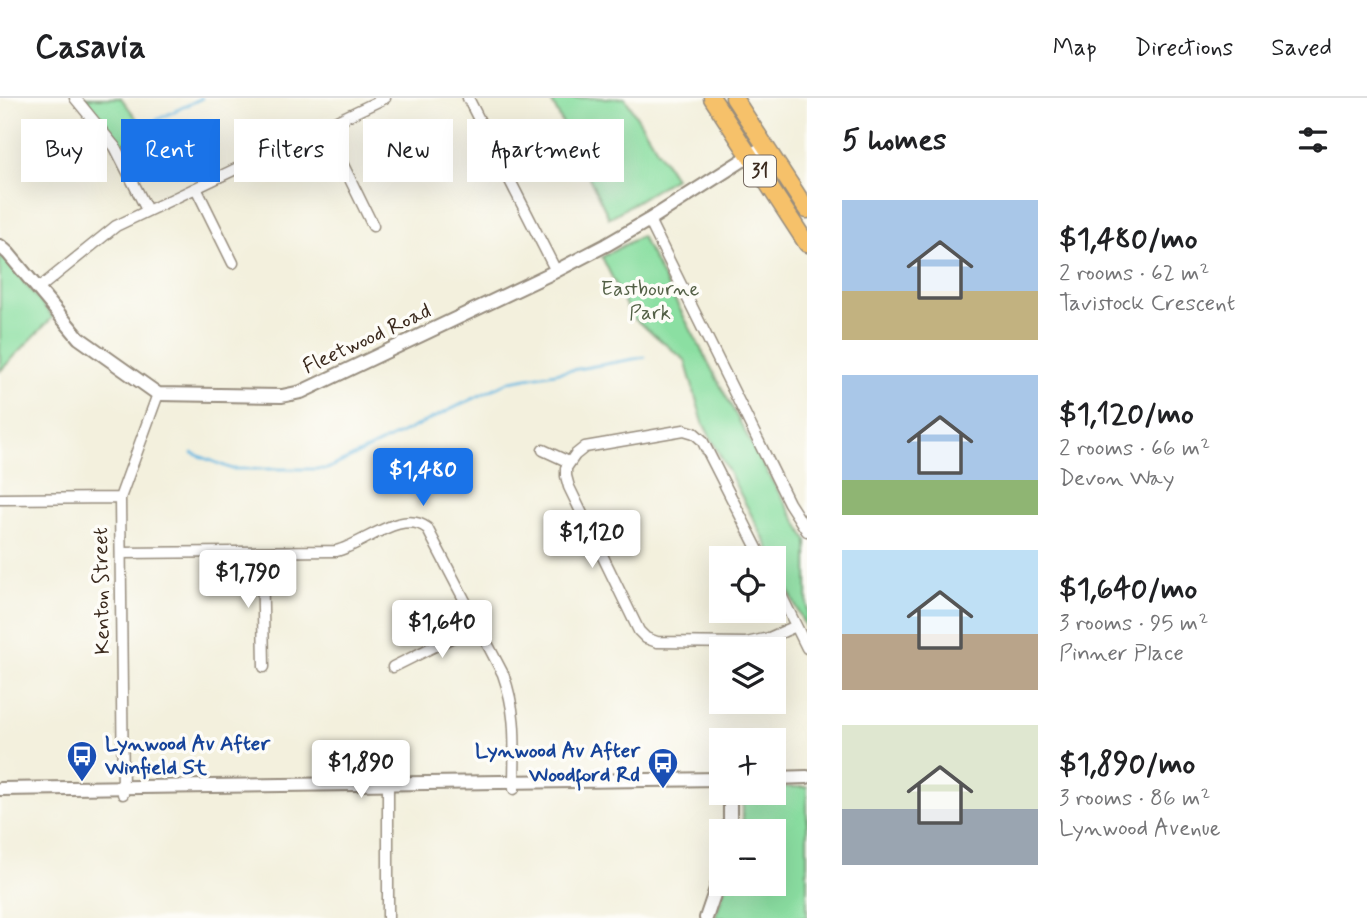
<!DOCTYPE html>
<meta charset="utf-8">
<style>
:root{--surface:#fff;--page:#f2f2f2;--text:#202124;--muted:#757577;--line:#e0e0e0;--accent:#1a73e8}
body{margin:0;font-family:Mynerve,sans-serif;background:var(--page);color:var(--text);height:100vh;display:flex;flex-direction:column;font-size:26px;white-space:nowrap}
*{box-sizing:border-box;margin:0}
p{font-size:23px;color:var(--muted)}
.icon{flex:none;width:38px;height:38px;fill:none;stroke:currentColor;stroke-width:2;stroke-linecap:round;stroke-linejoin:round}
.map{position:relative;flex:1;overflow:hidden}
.side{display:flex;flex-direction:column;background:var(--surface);width:560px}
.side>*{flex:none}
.banner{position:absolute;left:21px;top:21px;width:665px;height:63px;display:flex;gap:14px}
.tools{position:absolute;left:709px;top:448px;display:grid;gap:14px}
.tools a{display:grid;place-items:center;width:77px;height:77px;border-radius:0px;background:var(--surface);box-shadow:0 7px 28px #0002;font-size:35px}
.price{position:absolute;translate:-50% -60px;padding:0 16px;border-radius:7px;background:#fff;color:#222;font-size:23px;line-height:46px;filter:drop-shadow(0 2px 4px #0008)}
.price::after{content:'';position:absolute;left:50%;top:42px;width:21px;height:16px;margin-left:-10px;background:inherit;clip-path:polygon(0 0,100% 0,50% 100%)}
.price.active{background:var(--accent);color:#fff}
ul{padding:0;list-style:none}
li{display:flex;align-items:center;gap:21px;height:175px;padding:0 35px}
li span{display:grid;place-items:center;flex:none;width:196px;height:140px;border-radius:0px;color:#555}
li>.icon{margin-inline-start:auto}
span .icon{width:84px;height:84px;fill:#fffc;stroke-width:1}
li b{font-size:30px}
h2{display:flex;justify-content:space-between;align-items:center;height:84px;padding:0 35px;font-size:30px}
.pill{padding:0 24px;border-radius:0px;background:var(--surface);box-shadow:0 7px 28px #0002;font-size:24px;line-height:63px}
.pill.active{background:var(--accent);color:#fff}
header{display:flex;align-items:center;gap:42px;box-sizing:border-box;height:98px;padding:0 35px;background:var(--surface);border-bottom:2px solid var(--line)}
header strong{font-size:33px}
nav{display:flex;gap:38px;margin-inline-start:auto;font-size:24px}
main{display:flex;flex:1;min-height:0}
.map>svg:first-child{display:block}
.green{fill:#8bdfa2;stroke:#638460;stroke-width:2}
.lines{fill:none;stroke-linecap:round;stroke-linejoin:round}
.stream{stroke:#64b6e0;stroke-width:2.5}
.minor-casing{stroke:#978d7e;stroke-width:13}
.tertiary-casing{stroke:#978d7e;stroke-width:16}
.primary-casing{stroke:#978d7e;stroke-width:19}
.minor{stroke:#fff;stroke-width:10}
.tertiary{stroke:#fff;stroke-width:12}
.primary{stroke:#f6c16b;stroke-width:16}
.labels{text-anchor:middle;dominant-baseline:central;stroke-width:7;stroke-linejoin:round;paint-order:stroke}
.shield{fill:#fdfcf7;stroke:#75695f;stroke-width:2}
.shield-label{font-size:19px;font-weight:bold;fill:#3b2a1e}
.park-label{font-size:21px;fill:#536046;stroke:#fdfcf7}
.street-label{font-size:21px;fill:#3b2a1e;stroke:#fdfcf7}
.transit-label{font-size:21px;font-weight:bold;fill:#164399;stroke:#fdfcf7;text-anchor:start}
</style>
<header>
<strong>Casavia</strong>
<nav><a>Map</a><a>Directions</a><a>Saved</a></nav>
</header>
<main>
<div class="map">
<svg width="807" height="820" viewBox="0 0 807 820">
<rect width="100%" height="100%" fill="#fdfcf7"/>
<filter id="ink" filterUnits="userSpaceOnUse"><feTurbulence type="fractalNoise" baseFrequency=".0143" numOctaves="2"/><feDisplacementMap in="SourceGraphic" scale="14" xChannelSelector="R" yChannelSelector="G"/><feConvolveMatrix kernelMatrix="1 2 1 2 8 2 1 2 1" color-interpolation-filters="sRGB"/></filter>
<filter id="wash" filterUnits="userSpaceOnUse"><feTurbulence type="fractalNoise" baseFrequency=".00686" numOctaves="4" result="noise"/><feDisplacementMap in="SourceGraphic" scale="28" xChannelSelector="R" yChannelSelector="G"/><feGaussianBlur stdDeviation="1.57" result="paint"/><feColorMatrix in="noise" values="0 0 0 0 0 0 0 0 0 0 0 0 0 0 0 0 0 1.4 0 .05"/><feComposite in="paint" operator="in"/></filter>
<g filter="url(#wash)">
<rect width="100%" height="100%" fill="#f3f0dd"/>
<path class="green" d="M85 0H121L147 34 120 47Z
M550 0H625L675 80 609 120Z
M641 138 761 364 807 442V533L774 460 703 325 685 262 631 218 602 159Z
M0 155 53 219 0 273Z
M774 689H807V820H715L726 786H774V733H743V695H774Z"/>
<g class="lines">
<path class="stream" d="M144 28 202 0
M192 355 232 371H327L510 283 645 259"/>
</g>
</g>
<g filter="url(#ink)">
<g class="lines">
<g class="minor-casing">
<path id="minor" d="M75 0 115 49 147 112
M468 0 556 173
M324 28 373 128
M196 90 233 165
M649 122 789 405 807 433
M38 191 116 128 385 0
M543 352 569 364
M0 401 120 400
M262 454 264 569
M121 455 336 453C363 447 402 410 427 430L503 576C518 618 514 648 514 691
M762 460 702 342 694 335 684 332 585 349 575 357 566 370V378L569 389 639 533 646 540 657 544 746 545 769 540 796 528
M774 483 807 550
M393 569 477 527
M388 685V820
M123 696 120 400 158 296"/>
</g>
<g class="tertiary-casing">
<path id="tertiary" d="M0 148 8 155 79 240 158 296 282 298 301 294 556 173 606 147 649 122 765 48
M774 680 807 679
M0 691 721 681
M730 733V695
M706 820 721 776"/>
</g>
<g class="primary-casing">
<path id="primary" d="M712 0 807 146
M734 0 807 112"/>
</g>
<use href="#minor" class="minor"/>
<use href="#tertiary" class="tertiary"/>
<use href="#primary" class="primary"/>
</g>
</g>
<defs>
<g id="bus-pin" transform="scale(1.575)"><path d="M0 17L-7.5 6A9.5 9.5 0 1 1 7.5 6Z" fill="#1a4fb4" stroke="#fdfcf7"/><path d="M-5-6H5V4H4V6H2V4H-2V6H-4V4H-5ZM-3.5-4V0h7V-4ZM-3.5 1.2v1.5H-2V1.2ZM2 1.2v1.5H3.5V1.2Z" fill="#fff"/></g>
</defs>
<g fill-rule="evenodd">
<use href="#bus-pin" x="82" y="658"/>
<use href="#bus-pin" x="663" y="665"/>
</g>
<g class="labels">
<rect class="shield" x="744" y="57.5" width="32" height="31" rx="5"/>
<g class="shield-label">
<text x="760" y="73">31</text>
</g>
<g class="park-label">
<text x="650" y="191">Eastbourne<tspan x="650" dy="24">Park</tspan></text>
</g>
<g class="street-label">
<text transform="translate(367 241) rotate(-25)">Fleetwood Road</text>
<text transform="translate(102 493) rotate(-91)">Kenton Street</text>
</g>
<g class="transit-label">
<text x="105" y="646">Lynwood Av After<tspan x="105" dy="24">Winfield St</tspan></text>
<text x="640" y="653" text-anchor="end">Lynwood Av After<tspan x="640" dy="24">Woodford Rd</tspan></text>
</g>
</g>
</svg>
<div class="tools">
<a><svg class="icon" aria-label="locate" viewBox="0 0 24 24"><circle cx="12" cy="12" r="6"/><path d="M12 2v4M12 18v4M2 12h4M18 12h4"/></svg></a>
<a><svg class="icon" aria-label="layers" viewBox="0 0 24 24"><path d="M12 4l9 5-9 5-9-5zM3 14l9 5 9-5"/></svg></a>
<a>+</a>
<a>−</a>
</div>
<b class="price active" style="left:423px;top:410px">$1,480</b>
<b class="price" style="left:592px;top:472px">$1,120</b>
<b class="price" style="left:248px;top:512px">$1,790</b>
<b class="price" style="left:442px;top:562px">$1,640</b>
<b class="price" style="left:361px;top:702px">$1,890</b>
<div class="banner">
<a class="pill">Buy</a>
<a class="pill active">Rent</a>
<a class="pill">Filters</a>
<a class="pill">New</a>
<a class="pill">Apartment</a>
</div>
</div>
<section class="side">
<h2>5 homes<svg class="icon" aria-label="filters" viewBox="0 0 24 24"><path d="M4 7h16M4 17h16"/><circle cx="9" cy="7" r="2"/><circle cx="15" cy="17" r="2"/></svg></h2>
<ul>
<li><span style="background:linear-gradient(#a9c7e8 65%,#c2b280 0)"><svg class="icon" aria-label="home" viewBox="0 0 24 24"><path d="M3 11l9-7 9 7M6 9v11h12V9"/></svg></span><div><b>$1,480/mo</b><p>2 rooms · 62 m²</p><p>Tavistock Crescent</p></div></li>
<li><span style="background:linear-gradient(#a9c7e8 75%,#8fb573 0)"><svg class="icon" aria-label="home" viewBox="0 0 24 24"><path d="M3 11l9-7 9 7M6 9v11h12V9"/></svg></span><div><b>$1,120/mo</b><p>2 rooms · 66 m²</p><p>Devon Way</p></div></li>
<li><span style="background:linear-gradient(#bfe0f5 60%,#b9a48a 0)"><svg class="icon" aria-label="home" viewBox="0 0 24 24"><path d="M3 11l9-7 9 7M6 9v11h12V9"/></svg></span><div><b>$1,640/mo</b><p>3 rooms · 95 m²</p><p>Pinner Place</p></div></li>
<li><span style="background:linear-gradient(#dfe7d0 60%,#9aa5b1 0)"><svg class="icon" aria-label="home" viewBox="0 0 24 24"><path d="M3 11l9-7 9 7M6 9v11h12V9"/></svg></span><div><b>$1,890/mo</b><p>3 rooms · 86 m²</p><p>Lynwood Avenue</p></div></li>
</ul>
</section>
</main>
